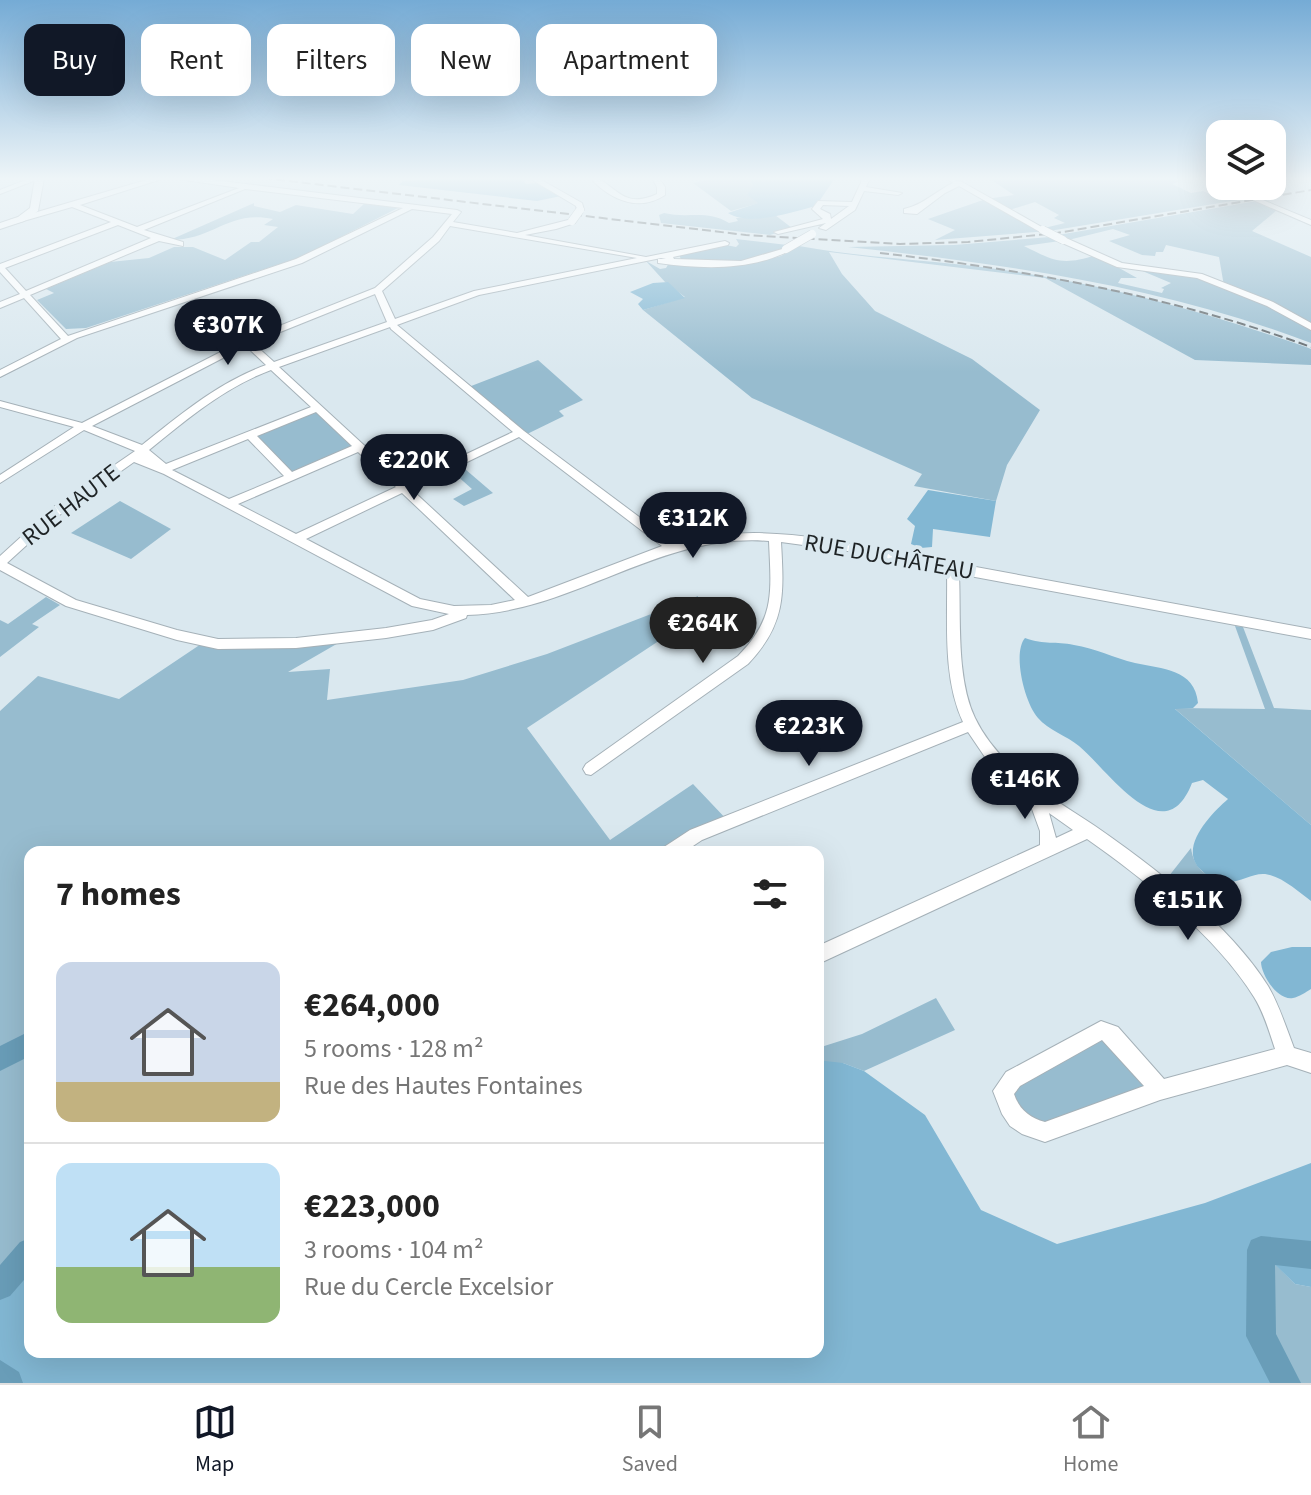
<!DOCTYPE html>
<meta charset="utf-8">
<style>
:root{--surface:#fff;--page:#f6f6f6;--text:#222;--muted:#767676;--line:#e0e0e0;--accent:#111827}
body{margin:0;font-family:"Source Sans 3",sans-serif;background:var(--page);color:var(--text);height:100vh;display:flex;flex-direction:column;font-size:30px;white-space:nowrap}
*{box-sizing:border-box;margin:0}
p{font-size:26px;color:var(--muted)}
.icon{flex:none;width:44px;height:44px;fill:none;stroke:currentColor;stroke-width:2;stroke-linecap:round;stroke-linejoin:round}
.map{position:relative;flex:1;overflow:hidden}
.drawer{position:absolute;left:24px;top:846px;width:800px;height:512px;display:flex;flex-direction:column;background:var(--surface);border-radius:16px;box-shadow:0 8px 32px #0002}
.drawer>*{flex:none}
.hud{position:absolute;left:24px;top:24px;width:800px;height:72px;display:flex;gap:16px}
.tools{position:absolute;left:1206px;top:120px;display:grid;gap:16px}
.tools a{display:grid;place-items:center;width:80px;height:80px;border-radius:16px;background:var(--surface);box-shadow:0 8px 32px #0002;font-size:40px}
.price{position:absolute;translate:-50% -68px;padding:0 18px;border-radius:28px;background:var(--accent);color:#fff;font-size:26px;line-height:52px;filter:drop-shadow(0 2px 4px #0008)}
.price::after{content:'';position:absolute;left:50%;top:48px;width:24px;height:18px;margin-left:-12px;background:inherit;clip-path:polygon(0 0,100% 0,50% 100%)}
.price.on{background:#222;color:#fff}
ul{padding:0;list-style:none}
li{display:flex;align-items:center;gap:24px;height:200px;padding:0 32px}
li+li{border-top:2px solid var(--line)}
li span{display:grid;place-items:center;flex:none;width:224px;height:160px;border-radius:16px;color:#555}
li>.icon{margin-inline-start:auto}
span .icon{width:96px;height:96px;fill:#fffc;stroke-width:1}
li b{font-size:34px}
h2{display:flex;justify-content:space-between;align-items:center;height:96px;padding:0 32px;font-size:34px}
.chip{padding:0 28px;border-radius:16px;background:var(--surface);box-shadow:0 8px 32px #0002;font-size:28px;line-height:72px}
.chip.on{background:var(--accent);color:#fff}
.tabs{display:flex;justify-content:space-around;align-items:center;height:112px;border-top:2px solid var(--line);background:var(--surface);font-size:22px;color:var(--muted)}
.tabs a{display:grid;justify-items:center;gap:4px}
.tabs .on{color:var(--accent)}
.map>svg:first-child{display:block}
.green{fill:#97bccf;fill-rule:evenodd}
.forest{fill:#82b7d3}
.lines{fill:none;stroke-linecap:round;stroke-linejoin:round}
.stream{stroke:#699db8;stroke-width:2}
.river{fill:#699db8;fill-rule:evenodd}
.minor-casing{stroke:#a5b1b8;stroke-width:2}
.major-casing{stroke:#a5b1b8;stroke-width:2}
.minor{fill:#fff;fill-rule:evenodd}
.major{fill:#fff;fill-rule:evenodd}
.rail{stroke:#5d6569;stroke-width:2;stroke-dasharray:9 4;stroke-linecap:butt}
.minor-bridge-casing{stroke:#a5b1b8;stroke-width:9;stroke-linecap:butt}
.minor-bridge{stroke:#fff;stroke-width:8}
.labels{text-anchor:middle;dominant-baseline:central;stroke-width:8;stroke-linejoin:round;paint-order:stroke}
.street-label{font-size:24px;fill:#1e2325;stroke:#dae8ef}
</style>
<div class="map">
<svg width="1311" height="1383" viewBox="0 0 1311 1383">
<rect width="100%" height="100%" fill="#dae8ef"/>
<path class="green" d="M716 178H746L753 185 750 191 759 203 731 211 693 183Z
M993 178H1175L1180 181 1172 184 1191 193 1203 191 1224 200 1245 195 1250 198 1049 231 935 240 955 230 928 219 986 199 1014 195 990 179ZM1035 202 1059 215 1054 218 1065 223 1040 229 1006 211Z
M1257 201 1277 210 1252 231 1311 257V343C1162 286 1005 264 848 247L954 245 1050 237 1060 241 1024 246C1054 261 1062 266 1096 255L1137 278H1121L1118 283 1162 293 1164 289 1161 288 1171 283 1140 270 1178 271 1224 286 1219 257 1166 245 1163 252H1156L1155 256 1142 255 1109 241 1130 235 1113 229 1064 241 1058 235Z
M254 203V206L280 212 296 205 353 214 365 203 400 207 301 257 86 328 66 329 37 300 54 293 46 289 110 262 149 258 174 247H193L225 260 251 242H259L278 227 264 225 273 219C227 210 215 240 170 240Z
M664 213C688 219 707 209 729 223L738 221 736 218 775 215 792 228 770 235 661 223 659 215Z
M736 239 787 245 781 253 755 263 781 256 799 246C869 259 941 260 1011 271 1112 286 1209 313 1306 347L1311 349V365L1195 360 1045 278 829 252 842 274 875 311 972 359 1040 410 1007 465 996 501 914 486 922 474 752 398 643 310 685 297 665 282 646 261 660 269 666 268 669 263 682 261 679 255 726 245 736 247 739 244Z
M538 360 583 400 559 411 564 416 523 436 466 388Z
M318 408 360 447 291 477 250 435Z
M427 449 431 453 421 458 436 472 403 488 383 469Z
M465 469 493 493 464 506 453 499 472 489 455 474Z
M120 501 171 529 131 559 71 533Z
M698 596V615L527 728 610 840 693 784 729 822 670 852H30V1252L0 1286V711L38 676 119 699 204 642 347 638 288 672 330 669 327 700 463 680 547 654Z
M46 597 60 605 32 624 39 627 0 657V620L8 624Z
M1235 626 1243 627 1274 708 1311 710V825L1174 708 1265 709Z
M1191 848C1194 869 1206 877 1226 883L1191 906 1165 881Z
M936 998 955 1030 864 1071 843 1063H818V1048L862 1034Z
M1101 1030 1160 1090 1027 1129 1006 1084Z
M1261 1250 1295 1284 1311 1287V1383H1286L1261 1336Z"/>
<path class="forest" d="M451 178H522L526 184 536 183 561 196 537 201 399 185 403 181Z
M746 178H835L816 206C791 212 751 227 728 213L758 203 747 195 753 185Z
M668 282 685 298 643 310 638 304 643 299 630 292 653 283Z
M928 490 996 501 990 537 933 529 932 547 921 548 911 544 915 526 907 519Z
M1025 638C1045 645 1055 641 1074 645 1095 648 1114 658 1135 663 1162 669 1195 669 1198 703L1193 708 1175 709 1311 825V901C1299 892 1279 874 1263 874 1251 874 1239 883 1226 882 1215 882 1207 876 1200 869 1178 847 1212 813 1228 799L1203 780 1192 783C1164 855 1108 770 1079 746 1067 736 1048 730 1038 718 1025 704 1012 653 1025 638Z
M1292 947H1311V989C1306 992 1299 997 1293 998 1277 1001 1261 974 1261 962L1271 952Z
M825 1061 843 1063 864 1071 925 1115 981 1210 1057 1244 1205 1203 1311 1163V1287L1295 1284 1261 1251V1336L1286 1383H8L0 1375V1286L30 1252V1352H818V1063Z"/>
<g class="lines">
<path class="stream" d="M1272 183 1280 184"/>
<path class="river" d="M30 1031V1056L0 1071V1046Z
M1261 1236 1311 1241V1269L1275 1265 1276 1334 1301 1383H1270L1246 1336 1247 1250 1251 1240Z
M30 1238V1273L10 1296 0 1300V1265L20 1242Z
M0 1360 19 1372 23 1383H0Z"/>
<g class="minor-casing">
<path id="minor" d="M30 178H41L0 194V190Z
M153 178H165L80 205 137 227 239 188 172 178H196L457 210 461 212 453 222 517 233 572 219H575V223L556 229 525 235 646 257 725 241 729 243 728 245 673 257 674 259 741 261 789 247V251C749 271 702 269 658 263V259H666L661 258 479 295 397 325 524 431 674 543C727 530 770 531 824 539L1311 629V639L959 574C961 618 956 678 975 718 999 768 1051 797 1095 826 1153 866 1231 926 1268 986 1279 1005 1286 1027 1294 1048L1311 1053V1073L1287 1065 1160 1100 1045 1142 1022 1134 1010 1126 1002 1114 993 1091 1006 1072 1101 1021 1118 1027 1164 1079 1275 1049C1269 1031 1264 1013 1254 997 1217 937 1144 879 1087 839L818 964V946L1040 845V831L1028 798 989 763 968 732 702 840 684 852H662L664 847 690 830 963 722C942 677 948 620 947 571L855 552 781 542C784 594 786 624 748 664L591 775 586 774 583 769 586 764 738 656C776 618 771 591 769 541 659 532 575 612 467 615L466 618 433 630 386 638 296 648 218 649 177 640 66 606 0 570V556L55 506 135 451 84 430 0 483V475L74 427 0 407V401L82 423 244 340 375 288 433 237 452 214 412 209 302 263 77 338 0 377V370L61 339 24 298 0 308V302L20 294 0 272V264L111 222 72 207 13 224H10V220ZM245 189 403 208 296 259 68 336 30 295 159 241 183 246V242L144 230ZM118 225 151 238 26 291 5 268ZM450 226 637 258 474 291 395 319 382 291 439 241ZM375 294 387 322 274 362 253 343ZM390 327 391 329 513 432 405 483 279 367ZM246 346 266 365C219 382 181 414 142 445L92 426ZM271 370 311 407 166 464 149 450C187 419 225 387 271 370ZM316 412 352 446 292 472 257 436ZM519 437 662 546 528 597 411 489ZM248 439 284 476 229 499 172 470ZM358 452 396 487 296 534 238 504ZM134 462 164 474 412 606 449 614 432 620 386 628 296 638 218 639 177 630 76 600 7 563 63 512ZM402 493 515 600 491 605 454 606 420 599 306 539ZM1049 813 1073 830 1056 838ZM1102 1040 1144 1086 1045 1122C1029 1118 1019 1109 1014 1094L1020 1086Z
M529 178H538L582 203 584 210 577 212 576 206Z
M590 178C614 178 619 212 657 194V187L652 178H659L665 187V195C638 213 610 199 590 178Z
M863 178H870L866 187 902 193 898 195 864 191 855 210 826 230 819 228 826 223 778 234 774 232 823 219 812 209 818 201 852 202ZM823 205 849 206 831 219 830 214 820 209Z
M946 178 962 182 1047 230 1040 232 959 186 945 193 917 214 904 213V209C923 205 936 191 953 183Z
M1202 178H1211L1220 182V186H1229L1311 220V225Z
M1060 238H1066L1122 263 1202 274 1273 302 1311 323V330L1267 306 1197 278 1117 267 1060 242Z"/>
</g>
<g class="major-casing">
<path id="major" d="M35 178H44L38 211 24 221 0 229V223L18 217 30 208Z"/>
</g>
<use href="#minor" class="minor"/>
<use href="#major" class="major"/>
<path class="rail" d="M263 178 746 235 900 244 968 242 1057 233 1311 190
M880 253C1028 270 1171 296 1311 347"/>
<g class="minor-bridge-casing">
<path id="minor-bridge" d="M572 221 580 210
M1043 230 1063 240
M786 249 812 234"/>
</g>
<use href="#minor-bridge" class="minor-bridge"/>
</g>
<linearGradient id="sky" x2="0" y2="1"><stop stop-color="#75abd5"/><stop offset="0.48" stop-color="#eef5f8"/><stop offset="1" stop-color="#eef5f8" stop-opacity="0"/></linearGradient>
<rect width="1311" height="372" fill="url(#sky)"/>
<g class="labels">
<g class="street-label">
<text transform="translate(71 505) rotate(-38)">RUE HAUTE</text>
<text transform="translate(889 557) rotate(10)">RUE DUCHÂTEAU</text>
</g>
</g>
</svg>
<div class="tools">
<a><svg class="icon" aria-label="layers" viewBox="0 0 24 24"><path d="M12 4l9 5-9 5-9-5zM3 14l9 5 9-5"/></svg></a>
</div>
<b class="price" style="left:228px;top:367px">€307K</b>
<b class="price" style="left:414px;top:502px">€220K</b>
<b class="price" style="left:693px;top:560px">€312K</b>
<b class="price on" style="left:703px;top:665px">€264K</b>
<b class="price" style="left:809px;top:768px">€223K</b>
<b class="price" style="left:1025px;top:821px">€146K</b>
<b class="price" style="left:1188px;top:942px">€151K</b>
<div class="hud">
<a class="chip on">Buy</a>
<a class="chip">Rent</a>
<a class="chip">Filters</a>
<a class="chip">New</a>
<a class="chip">Apartment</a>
</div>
<section class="drawer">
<h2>7 homes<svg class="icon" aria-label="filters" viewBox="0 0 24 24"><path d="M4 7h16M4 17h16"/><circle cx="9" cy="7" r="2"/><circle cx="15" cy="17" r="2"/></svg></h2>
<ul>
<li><span style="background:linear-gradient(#c9d6e8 75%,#c2b280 0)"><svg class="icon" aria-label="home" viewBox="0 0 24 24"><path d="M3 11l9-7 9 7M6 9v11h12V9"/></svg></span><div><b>€264,000</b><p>5 rooms · 128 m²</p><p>Rue des Hautes Fontaines</p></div></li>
<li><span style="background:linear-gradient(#bfe0f5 65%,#8fb573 0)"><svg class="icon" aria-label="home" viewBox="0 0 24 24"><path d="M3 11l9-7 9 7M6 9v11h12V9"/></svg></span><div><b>€223,000</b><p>3 rooms · 104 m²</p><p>Rue du Cercle Excelsior</p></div></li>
</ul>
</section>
</div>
<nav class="tabs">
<a class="on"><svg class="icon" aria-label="map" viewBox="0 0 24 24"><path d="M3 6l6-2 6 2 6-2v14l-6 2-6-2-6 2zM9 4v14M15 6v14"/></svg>Map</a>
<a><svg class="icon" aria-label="saved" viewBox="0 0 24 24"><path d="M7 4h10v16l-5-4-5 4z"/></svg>Saved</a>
<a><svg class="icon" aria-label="home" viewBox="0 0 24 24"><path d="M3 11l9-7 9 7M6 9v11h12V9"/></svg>Home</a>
</nav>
